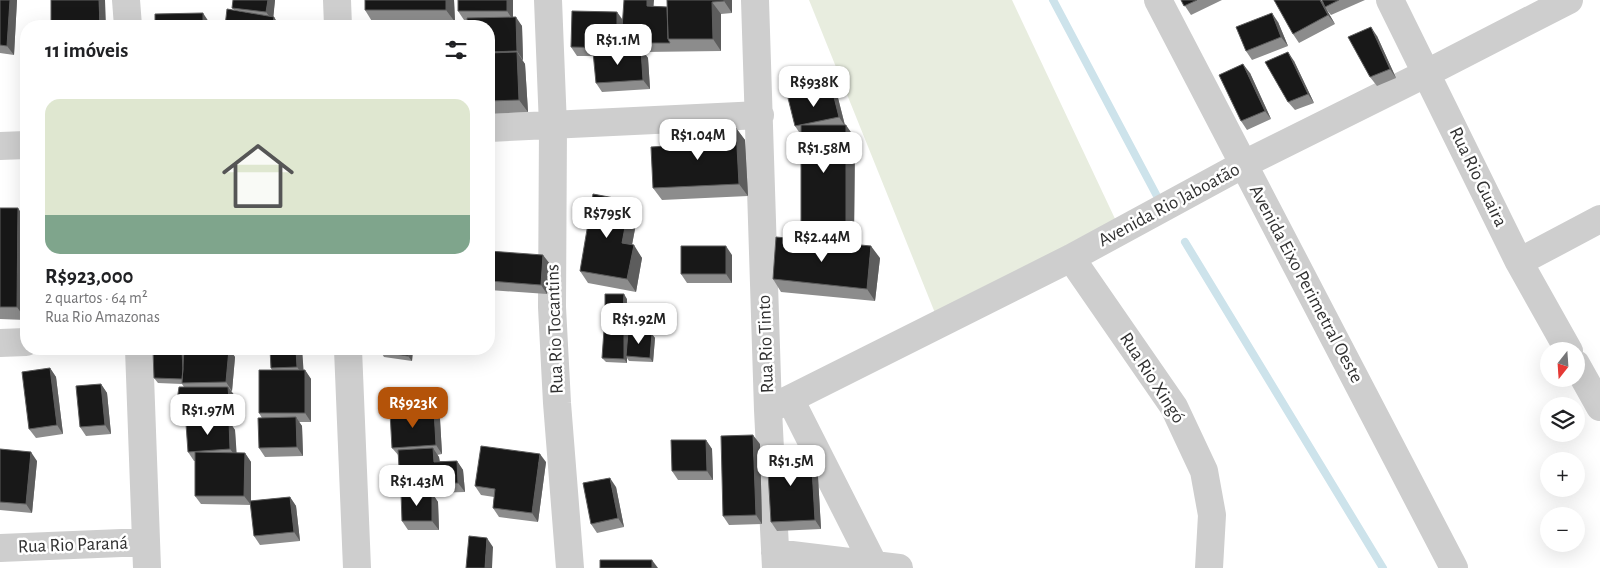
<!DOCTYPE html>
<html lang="pt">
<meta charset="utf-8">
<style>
:root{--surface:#fff;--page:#f2f2f2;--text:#202124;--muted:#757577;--accent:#b45309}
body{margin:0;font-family:"Alegreya Sans",sans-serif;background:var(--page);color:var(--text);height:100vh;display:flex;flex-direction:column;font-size:19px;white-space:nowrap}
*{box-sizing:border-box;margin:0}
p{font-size:16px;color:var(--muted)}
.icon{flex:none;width:28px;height:28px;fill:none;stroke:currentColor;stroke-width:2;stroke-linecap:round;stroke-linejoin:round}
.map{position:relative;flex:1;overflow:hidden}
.sheet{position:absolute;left:20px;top:20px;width:475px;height:335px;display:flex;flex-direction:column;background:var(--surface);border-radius:20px;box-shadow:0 5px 20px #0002}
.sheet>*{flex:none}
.needle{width:32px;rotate:197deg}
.tools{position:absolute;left:1540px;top:342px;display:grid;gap:10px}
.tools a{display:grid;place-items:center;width:45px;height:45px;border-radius:50%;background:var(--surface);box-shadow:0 5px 20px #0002;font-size:25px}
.price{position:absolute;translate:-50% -42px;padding:0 11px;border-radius:10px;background:#fff;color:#222;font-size:16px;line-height:32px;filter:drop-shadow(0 1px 2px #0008)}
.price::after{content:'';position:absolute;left:50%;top:30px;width:15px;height:11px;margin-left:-8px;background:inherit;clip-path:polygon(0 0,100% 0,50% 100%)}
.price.active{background:var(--accent);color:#fff}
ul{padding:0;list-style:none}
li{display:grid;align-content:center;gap:10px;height:265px;padding:0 25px}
li span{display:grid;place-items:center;height:155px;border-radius:15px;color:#555}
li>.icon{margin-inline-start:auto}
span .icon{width:90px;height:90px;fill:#fffc;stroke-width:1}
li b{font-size:21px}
h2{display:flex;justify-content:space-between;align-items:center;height:60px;padding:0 25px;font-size:21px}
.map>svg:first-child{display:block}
.green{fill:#e8eddf}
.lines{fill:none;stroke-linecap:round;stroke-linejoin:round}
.stream{stroke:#cde3eb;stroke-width:8}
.minor{stroke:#cecece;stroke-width:28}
.wall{fill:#8c8c8c}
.shaded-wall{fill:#5d5d5d}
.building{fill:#181818;stroke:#5d5d5d}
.labels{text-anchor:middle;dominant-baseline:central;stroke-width:5;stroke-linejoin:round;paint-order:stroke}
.street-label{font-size:19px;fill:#313131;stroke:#fff}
</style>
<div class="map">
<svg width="1600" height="568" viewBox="0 0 1600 568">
<rect width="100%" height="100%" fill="#fff"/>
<path class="green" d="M809 0H1012L1117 223 935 313Z"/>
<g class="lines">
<path class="stream" d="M1053 0 1158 198
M1185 242 1383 568"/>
<path class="minor" d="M126 0 128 26
M337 0 338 26
M548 0 553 126 552 307 557 403 570 568
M755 0 768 410 776 568
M1158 0 1454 568
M1390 0 1519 262 1569 351
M489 128 760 115
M0 146 26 145
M1071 258 1174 407 1204 471 1212 515 1209 568
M1519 262 1600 219
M0 343 26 342
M139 349 147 568
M348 349 357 568
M1576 364 1600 407
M790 399 874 565
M768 410 1071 258 1244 164 1427 73 1569 0
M0 548 146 542
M775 553 899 568"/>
</g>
<path class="wall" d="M0 0H17L14 55 0 53Z
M275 0 273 17 234 10 232 8Z
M454 0 455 22 373 23 365 10Z
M458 0H513V17L522 26 523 60H522L525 64 528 112 489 114V26L467 20H464L458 11Z
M667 0H732V13L721 14V51L644 52 648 58 650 89 602 92 596 83 594 56H577L571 47 617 12 623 20 654 6 667 7Z
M1181 0H1222L1191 15Z
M1322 0H1365L1331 15 1326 9 1335 24 1299 43 1293 34Z
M1278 22 1288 46 1252 60 1246 51Z
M1377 36 1396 78 1377 86 1370 77Z
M1294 61 1314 103 1295 110 1288 102Z
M1250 73 1271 119 1247 130 1241 121Z
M832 89 838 98 845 125 855 138 854 234H809L801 222V135L795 126Z
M736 128 745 140 748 196 662 200 653 188 698 144Z
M0 208 26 305V302V320L0 319Z
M638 213 632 245 642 258 636 292 588 283 580 271Z
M489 251 550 264 547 294 489 290Z
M732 255V283H687L681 274Z
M880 258 875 301 781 292 773 279Z
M627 299 626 324 608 323 605 319Z
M624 331 627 335 652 334 655 338 653 362 629 361 627 358V363L606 362 602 358Z
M184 349H230L235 357 232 391H231L235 396 236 422H229L235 430 236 453H245L251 462V501L290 497 296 506 300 541 260 545 254 536 251 505 201 504 195 496V461H194L188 452 214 422 181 423 175 414 184 387 182 384 158 383 154 378 182 352 184 355Z
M270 349H302L303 370H305L311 379V422H299L302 426 303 456 265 457 259 448 262 418 259 413 272 370 271 368Z
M413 349 412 361 384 357 381 352Z
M50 368 56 377 63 434 36 438 29 429Z
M101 384 107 393 111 434 86 436 80 427Z
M434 410 440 419 442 454 437 455 439 457 440 461H457L463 470 465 492 432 493 438 502 439 530H408L402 521 405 493 400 485 399 456 392 448Z
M706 440 712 449 713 480H678L672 471Z
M760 444 762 524 729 525 723 516Z
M0 449 37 461 32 513 0 510Z
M811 451 817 460 821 529 777 531 771 522Z
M546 462 538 522 499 517 493 508 494 497 481 495 475 486Z
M616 487 624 527 597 533 591 524Z"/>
<path class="shaded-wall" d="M10 0H17L14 55 7 46Z
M99 0H105L106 26H100Z
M268 0H275L273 21 266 12Z
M446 0H454L455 22 446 10Z
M507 0H513V20L507 11Z
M647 0H654L653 15 647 6Z
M724 0H732V13L724 1Z
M1320 0H1321L1335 24 1328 15Z
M712 2 721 14V51L713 39Z
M617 12 623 21 621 43 623 46V57L617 48Z
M203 13 209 22V26H203Z
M1272 13 1278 22 1288 46 1281 37Z
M274 17 280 26H273Z
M516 17 522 26 523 60 517 51Z
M1371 27 1377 36 1396 78 1390 69Z
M641 49 648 58 650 89 643 80Z
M517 52 525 64 528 112 519 100Z
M1288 52 1294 61 1314 103 1308 94Z
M1243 64 1250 73 1271 119 1265 111Z
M832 89 838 98 845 126 839 117Z
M846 125 855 138 854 234 846 222Z
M736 128 745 140 748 196 739 184Z
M630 201 638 213 630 255 622 243Z
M18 208 26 220V320L17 307Z
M634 245 642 258 636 292 627 279Z
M726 246 732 255V283L726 274Z
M871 246 880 258 875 301 867 289Z
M543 255 550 264 547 294 541 285Z
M624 294 627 299 626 324 623 319Z
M624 331 628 336 626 356 627 358V363L624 359Z
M652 334 655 338 653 362 650 358Z
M229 349 235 357 232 391 226 382Z
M296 349H302L304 376 297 367Z
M409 349H413L412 361 408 356Z
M50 368 56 377 63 434 57 425Z
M305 370 311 379V422L305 413Z
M101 384 107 393 111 434 105 425Z
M228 387 235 396 236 422 230 413Z
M434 410 440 419 442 454 436 445Z
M296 417 302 426 303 456 297 447Z
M229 421 235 430 237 458 230 449Z
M753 435 760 444 762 524 756 515Z
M706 440 712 449 713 480 707 471Z
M433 448 439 457 440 471 434 462Z
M811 451 817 460 821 529 815 520Z
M31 452 37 461 32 513 26 504Z
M245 453 251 462V505L244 496Z
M540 454 546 462 538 522 532 513Z
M457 461 463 470 465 492 458 483Z
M610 478 616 487 624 527 618 518Z
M432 493 438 502 439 530 432 521Z
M290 497 296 506 300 541 294 532Z
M487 538 493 547 492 568H485Z
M652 560 658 568H652Z"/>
<path class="building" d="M0 0H10L7 46 0 45Z
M51 0H99L100 26H51Z
M233 0H268L266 12 232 8Z
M365 0H446V10H365Z
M458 0H507V11H458Z
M624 0H647V6L667 7 668 39 670 43H621Z
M667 0H724V1L712 2 713 39H668Z
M1181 0H1197L1184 6Z
M1274 0H1320L1328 15 1293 34Z
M1322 0H1339L1325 7Z
M227 9 274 17 273 26H225Z
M572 11 617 12V48L571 47Z
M203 13V26H155V14Z
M1272 13 1281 37 1246 51 1236 27Z
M516 17 517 51 489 52V26H467V18Z
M1371 27 1390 69 1370 77 1348 37Z
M641 49 643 80 596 83 593 52Z
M517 52 519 100 489 101V53Z
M1288 52 1308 94 1288 102 1265 62Z
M1243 64 1265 111 1241 121 1219 75Z
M832 89 839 117 795 126 788 98Z
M801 125H846V222H801Z
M736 128 739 184 653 188 651 147 698 144 697 130Z
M593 194 630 201 622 243 634 245 627 279 580 271Z
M0 208H18L17 307H0Z
M776 237 871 246 867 289 773 279Z
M681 246H726V274H681Z
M489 251 543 255 541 285 489 281Z
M605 294H624L623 319H605Z
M604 330 624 331V359L602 358Z
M628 332 652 334 650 358 626 356Z
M184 349H229L226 382 182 383Z
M270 349H296L297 367 271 368Z
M381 349H409L408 356 381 352Z
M153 351 182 352 183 369 182 379 154 378Z
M50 368 57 425 29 429 22 372Z
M259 370H305V413H259Z
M101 384 105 425 80 427 76 386Z
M179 387H228L230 413 175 414Z
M434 410 436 445 392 448 390 413Z
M296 417 297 447 259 448 258 418Z
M229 421 230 449 188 452 186 424Z
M753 435 756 515 723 516 721 436Z
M671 440H706L707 471H672Z
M481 446 540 454 532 513 493 508 495 489 475 486Z
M433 448 434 462 457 461 458 483 400 485 398 450Z
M0 449 31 452 26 504 0 502Z
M811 451 815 520 771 522 767 454Z
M195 452 245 453 244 496H195Z
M610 478 618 518 591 524 583 483Z
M401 493H432V521H402Z
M290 497 294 532 254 536 250 501Z
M469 536 487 538 485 568H466Z
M600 560H652V568H600Z"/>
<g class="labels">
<g class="street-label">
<text transform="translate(1478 177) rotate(64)">Rua Rio Guaira</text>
<text transform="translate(1169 205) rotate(-28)">Avenida Rio Jaboatão</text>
<text transform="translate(1306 284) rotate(62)">Avenida Eixo Perimetral Oeste</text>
<text transform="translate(555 329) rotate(-92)">Rua Rio Tocantins</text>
<text transform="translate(766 344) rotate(-92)">Rua Rio Tinto</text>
<text transform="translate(1152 378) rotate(57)">Rua Rio Xingó</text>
<text transform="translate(73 545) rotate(-2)">Rua Rio Paraná</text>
</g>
</g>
</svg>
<div class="tools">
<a><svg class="needle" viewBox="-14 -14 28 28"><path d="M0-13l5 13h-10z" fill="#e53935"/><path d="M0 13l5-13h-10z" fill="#757577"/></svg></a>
<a><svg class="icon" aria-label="layers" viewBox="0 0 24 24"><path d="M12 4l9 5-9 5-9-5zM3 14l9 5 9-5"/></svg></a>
<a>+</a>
<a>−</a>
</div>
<b class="price" style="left:618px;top:66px">R$1.1M</b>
<b class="price" style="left:814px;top:108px">R$938K</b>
<b class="price" style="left:698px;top:161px">R$1.04M</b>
<b class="price" style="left:824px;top:174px">R$1.58M</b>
<b class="price" style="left:607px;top:239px">R$795K</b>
<b class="price" style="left:822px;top:263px">R$2.44M</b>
<b class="price" style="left:639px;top:345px">R$1.92M</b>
<b class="price active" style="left:413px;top:429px">R$923K</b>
<b class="price" style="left:208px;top:436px">R$1.97M</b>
<b class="price" style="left:791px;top:487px">R$1.5M</b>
<b class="price" style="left:417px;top:507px">R$1.43M</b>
<section class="sheet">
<h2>11 imóveis<svg class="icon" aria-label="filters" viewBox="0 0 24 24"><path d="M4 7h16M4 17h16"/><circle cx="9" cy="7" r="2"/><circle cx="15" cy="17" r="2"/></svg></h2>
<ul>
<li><span style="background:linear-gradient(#dfe7d0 75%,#7fa58c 0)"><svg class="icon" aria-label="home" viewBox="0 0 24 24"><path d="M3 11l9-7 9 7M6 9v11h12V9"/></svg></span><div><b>R$923,000</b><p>2 quartos · 64 m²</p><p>Rua Rio Amazonas</p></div></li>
</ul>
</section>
</div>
